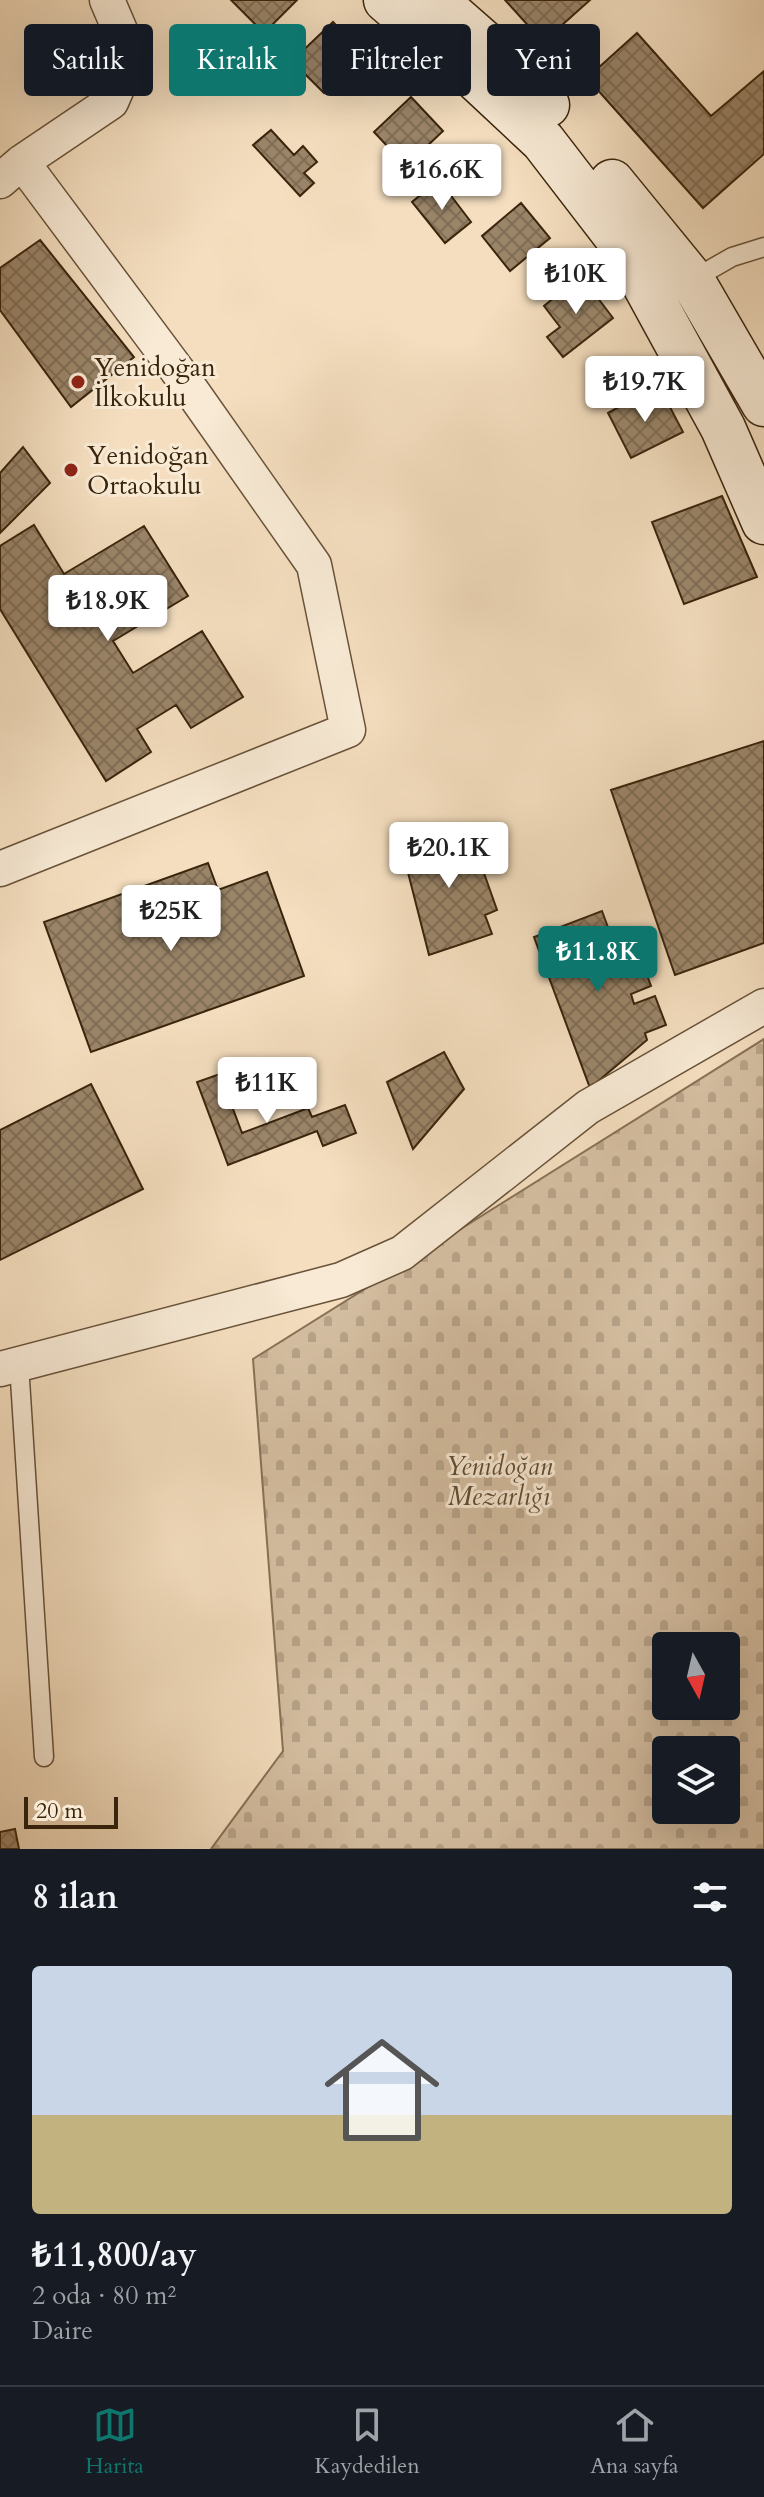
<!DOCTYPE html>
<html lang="tr">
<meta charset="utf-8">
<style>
:root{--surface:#171b24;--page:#20242c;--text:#f1f3f6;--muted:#9ea1a6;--line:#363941;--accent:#0f766e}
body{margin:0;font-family:Cardo,serif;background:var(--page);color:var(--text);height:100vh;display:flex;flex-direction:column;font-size:30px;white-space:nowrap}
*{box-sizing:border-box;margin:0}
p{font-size:26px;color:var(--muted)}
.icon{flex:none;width:44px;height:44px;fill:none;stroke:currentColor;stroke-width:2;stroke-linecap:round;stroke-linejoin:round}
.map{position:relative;height:1849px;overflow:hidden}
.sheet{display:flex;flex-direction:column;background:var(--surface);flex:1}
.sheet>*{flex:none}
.hud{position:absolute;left:24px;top:24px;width:716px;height:72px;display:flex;gap:16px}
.needle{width:52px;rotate:172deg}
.buttons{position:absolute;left:652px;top:1632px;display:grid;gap:16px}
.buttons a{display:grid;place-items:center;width:88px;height:88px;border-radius:8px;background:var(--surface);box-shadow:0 8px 32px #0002;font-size:40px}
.scale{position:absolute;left:24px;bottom:20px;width:94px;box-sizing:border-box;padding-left:8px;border:4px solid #3a240c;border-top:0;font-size:22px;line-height:28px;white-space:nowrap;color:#3a240c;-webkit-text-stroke:6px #f8ead5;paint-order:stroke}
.price{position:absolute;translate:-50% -68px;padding:0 18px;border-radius:8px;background:#fff;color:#222;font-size:26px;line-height:52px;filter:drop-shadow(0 2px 4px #0008)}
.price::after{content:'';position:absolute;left:50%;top:48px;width:24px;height:18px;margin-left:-12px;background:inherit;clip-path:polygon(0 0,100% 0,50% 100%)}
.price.current{background:var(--accent);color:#fff}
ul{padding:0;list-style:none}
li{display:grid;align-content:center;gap:16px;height:424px;padding:0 32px}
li+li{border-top:2px solid var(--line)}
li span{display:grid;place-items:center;height:248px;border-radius:8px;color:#555}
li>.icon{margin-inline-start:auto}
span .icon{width:144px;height:144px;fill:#fffc;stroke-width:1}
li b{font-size:34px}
h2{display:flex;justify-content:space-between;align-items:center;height:96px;padding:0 32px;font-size:34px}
.tag{padding:0 28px;border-radius:8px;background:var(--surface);box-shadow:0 8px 32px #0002;font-size:28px;line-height:72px}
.tag.current{background:var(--accent);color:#fff}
.menu{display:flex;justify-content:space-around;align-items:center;height:112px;border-top:2px solid var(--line);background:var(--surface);font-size:22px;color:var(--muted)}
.menu a{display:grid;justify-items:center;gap:4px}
.menu .current{color:var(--accent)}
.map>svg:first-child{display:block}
.cemetery{fill:url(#cemetery-stones);stroke:#877156;stroke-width:2;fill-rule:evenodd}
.building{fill:url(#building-cross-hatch);stroke:#3a240c;stroke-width:2}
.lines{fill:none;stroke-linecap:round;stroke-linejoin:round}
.service-casing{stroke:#685239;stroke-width:21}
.minor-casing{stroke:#685239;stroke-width:37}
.secondary-casing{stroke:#3a240c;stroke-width:47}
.service{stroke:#f8ead5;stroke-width:18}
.minor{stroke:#f8ead5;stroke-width:34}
.secondary{stroke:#f8ead5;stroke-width:44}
.poi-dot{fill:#8f2418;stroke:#f8ead5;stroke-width:3}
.labels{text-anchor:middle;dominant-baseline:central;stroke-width:6;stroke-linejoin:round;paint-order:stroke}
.poi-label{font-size:26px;fill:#3a240c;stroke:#f8ead5;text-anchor:start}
.park-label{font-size:26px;font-style:italic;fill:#604a31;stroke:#f8ead5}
</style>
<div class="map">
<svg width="764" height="1849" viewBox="0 0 764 1849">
<defs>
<pattern id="cemetery-stones" width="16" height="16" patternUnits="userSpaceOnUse" patternTransform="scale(2)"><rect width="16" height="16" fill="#d4bea1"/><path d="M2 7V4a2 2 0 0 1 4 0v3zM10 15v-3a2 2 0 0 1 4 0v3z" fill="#b7a389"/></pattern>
<pattern id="building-cross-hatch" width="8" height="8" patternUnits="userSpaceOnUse" patternTransform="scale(2)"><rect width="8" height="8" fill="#9b8569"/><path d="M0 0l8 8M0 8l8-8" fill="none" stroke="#7f6d55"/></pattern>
</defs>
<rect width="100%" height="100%" fill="#f4debf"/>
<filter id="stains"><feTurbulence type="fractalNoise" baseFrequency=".0025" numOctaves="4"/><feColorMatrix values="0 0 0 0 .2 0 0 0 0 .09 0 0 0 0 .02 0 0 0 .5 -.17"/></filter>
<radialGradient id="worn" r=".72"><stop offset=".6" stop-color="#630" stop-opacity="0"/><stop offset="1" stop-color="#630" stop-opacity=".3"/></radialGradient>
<path class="cemetery" d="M764 1039V1849H211L283 1751 253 1359ZM666 1646H726V1706H666ZM666 1750H726V1810H666Z"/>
<path class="building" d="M231 0H297L264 33Z
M505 0H590L543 42Z
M333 22 364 54 324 93 292 61Z
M637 33 711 116 764 71V154L703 208 587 78Z
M411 97 443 131 406 166 374 132Z
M271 130 294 155 303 146 317 162 304 173 314 183 300 196 253 145Z
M439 180 471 222 445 243 412 202Z
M521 203 550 238 510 271 482 236Z
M40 240 134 357 71 407 0 310V268Z
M581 276 613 318 563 357 547 337 560 327 544 306Z
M662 392 683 432 631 458 608 413 637 397 640 403Z
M23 447 50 483 0 533V473Z
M722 496 757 577 684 604 652 522Z
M34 525 64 574 144 526 188 596 113 641 133 673 202 631 243 697 191 728 176 705 137 729 151 752 106 781 0 609V546Z
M764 741V943L675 975 611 790Z
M468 828 497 910 485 915 492 934 429 955 401 845Z
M208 863 218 890 267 872 304 976 91 1052 44 922Z
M602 911 620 960 639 954 651 986 631 994 634 1004 655 996 666 1025 645 1033 647 1040 590 1088 534 937Z
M444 1052 464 1089 413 1149 387 1082Z
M220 1074 242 1133 308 1108 312 1117 345 1105 356 1133 323 1146 317 1131 228 1165 197 1082Z
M91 1084 143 1189 0 1260V1130Z
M15 1829 19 1849H0V1832Z"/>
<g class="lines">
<g class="service-casing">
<path id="service" d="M692 280 732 257 764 247
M19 1364 44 1757"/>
</g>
<g class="minor-casing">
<path id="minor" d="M0 181 22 162 111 102 131 56 107 0
M0 869 348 730 314 565 177 370 22 162
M0 1369 341 1280 402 1253 588 1107 764 1006"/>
</g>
<g class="secondary-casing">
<path id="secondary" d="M386 0 466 69 543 141 623 245 723 428 764 522
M435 0 484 43 547 105
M612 182 692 280 764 404"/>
</g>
<use href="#service" class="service"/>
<use href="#minor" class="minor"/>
<use href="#secondary" class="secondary"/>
</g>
<g class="poi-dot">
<circle cx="78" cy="382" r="8"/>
<circle cx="71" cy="470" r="8"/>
</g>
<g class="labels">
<g class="poi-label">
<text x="94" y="367">Yenidoğan<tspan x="94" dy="30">İlkokulu</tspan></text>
<text x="87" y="455">Yenidoğan<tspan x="87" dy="30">Ortaokulu</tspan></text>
</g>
<g class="park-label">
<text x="499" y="1466">Yenidoğan<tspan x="499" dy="30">Mezarlığı</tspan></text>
</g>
</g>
<rect width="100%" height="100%" filter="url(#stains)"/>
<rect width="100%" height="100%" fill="url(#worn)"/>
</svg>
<div class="buttons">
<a><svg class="needle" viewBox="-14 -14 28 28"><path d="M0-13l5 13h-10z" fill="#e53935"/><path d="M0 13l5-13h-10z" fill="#9ea1a6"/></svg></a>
<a><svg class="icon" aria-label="layers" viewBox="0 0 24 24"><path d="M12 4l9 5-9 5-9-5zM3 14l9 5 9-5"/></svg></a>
</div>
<div class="scale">20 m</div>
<b class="price" style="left:442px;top:212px">₺16.6K</b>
<b class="price" style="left:576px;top:316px">₺10K</b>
<b class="price" style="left:645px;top:424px">₺19.7K</b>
<b class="price" style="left:108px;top:643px">₺18.9K</b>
<b class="price" style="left:449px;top:890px">₺20.1K</b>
<b class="price" style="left:171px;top:953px">₺25K</b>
<b class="price current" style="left:598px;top:994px">₺11.8K</b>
<b class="price" style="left:267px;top:1125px">₺11K</b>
<div class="hud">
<a class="tag">Satılık</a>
<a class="tag current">Kiralık</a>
<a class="tag">Filtreler</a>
<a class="tag">Yeni</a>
</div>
</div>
<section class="sheet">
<h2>8 ilan<svg class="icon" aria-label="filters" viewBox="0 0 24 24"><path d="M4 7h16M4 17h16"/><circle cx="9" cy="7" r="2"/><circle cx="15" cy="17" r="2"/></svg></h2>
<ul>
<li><span style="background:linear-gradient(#c9d6e8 60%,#c2b280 0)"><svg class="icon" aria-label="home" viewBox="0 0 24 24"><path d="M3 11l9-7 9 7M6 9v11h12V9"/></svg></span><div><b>₺11,800/ay</b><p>2 oda · 80 m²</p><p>Daire</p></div></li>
</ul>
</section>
<nav class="menu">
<a class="current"><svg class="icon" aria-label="map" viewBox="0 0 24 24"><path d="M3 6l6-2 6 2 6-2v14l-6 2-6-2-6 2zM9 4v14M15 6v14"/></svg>Harita</a>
<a><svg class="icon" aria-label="saved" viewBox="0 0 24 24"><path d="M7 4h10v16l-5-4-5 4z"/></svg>Kaydedilen</a>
<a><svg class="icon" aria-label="home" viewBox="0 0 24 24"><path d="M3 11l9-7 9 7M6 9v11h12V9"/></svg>Ana sayfa</a>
</nav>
